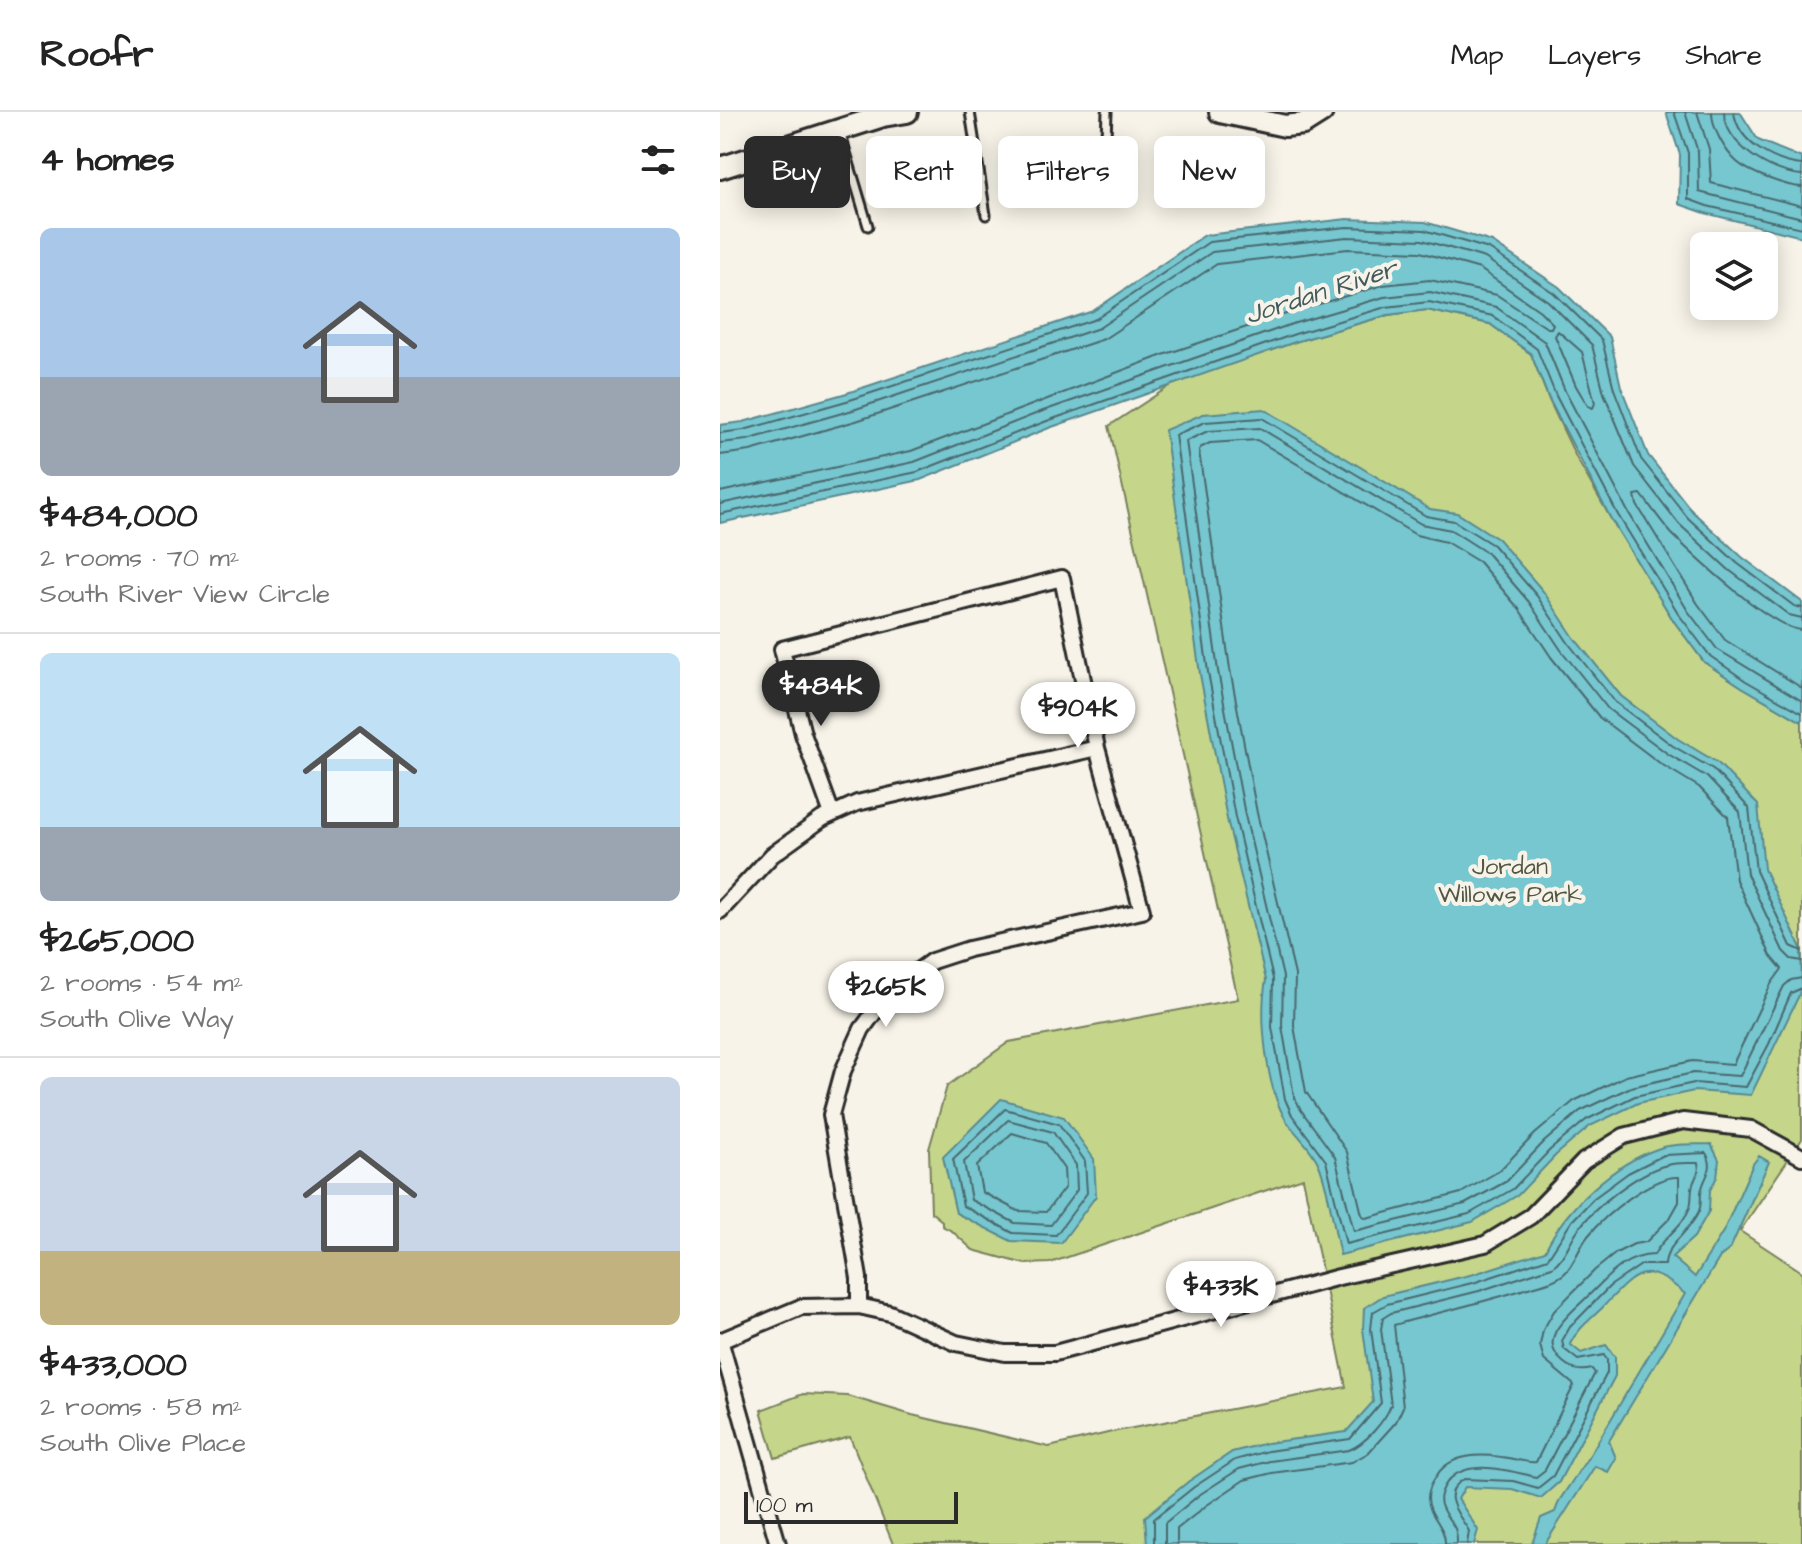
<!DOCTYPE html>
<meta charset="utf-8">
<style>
:root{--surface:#fff;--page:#f2f2f2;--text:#222;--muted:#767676;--line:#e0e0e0;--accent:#2b2b2b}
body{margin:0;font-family:"Architects Daughter",sans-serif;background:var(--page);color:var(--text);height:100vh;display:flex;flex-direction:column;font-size:30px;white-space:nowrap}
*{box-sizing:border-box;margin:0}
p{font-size:26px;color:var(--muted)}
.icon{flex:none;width:44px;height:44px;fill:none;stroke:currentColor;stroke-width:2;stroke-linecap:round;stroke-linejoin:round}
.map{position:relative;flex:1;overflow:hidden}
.sheet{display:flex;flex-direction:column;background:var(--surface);width:720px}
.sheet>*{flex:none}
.hud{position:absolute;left:24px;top:24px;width:760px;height:72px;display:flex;gap:16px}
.tools{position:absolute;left:970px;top:120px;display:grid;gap:16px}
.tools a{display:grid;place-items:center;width:88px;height:88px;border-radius:12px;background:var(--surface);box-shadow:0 4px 20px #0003;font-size:40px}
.scale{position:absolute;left:24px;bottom:20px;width:214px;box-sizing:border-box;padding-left:8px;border:4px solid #2b2b2b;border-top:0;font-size:22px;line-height:28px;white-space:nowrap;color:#2b2b2b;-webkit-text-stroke:6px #f7f3e8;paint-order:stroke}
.price{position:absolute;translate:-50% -68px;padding:0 18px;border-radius:28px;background:#fff;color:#222;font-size:26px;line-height:52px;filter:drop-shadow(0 2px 4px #0008)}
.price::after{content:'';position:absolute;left:50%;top:48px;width:24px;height:18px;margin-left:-12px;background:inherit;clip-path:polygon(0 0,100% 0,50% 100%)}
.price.current{background:var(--accent);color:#fff}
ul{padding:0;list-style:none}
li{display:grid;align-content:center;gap:16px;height:424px;padding:0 40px}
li+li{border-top:2px solid var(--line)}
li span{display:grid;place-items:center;height:248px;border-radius:12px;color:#555}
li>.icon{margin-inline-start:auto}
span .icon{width:144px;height:144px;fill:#fffc;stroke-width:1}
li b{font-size:34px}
h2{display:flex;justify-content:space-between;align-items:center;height:96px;padding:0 40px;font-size:34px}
.tag{padding:0 28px;border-radius:12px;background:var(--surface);box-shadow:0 4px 20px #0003;font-size:28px;line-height:72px}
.tag.current{background:var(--accent);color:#fff}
header{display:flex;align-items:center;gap:48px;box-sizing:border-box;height:112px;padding:0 40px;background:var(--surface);border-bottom:2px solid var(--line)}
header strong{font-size:38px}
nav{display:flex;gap:44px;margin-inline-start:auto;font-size:28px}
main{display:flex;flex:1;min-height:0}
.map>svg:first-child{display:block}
.green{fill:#c5d68b;stroke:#78805b;stroke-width:2}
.water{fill:#77c7d1;stroke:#59898f;stroke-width:2}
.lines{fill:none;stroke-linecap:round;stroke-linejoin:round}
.shore{stroke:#49696d;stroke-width:2}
.lane-casing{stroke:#2b2b2b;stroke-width:13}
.street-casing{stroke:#2b2b2b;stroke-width:20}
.secondary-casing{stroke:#2b2b2b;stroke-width:26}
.lane{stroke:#f7f3e8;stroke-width:7}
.street{stroke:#f7f3e8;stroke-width:14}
.secondary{stroke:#f7f3e8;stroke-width:20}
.labels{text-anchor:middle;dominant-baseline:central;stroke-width:8;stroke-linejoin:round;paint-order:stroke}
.park-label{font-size:24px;fill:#525643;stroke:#f7f3e8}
.water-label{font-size:26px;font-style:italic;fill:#425a5d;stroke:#f7f3e8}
</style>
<header>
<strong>Roofr</strong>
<nav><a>Map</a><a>Layers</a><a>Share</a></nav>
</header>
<main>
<section class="sheet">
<h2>4 homes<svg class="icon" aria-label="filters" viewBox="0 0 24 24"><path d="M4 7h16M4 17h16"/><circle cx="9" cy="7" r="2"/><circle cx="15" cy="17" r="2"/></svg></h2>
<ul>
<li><span style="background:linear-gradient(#a9c7e8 60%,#9aa5b1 0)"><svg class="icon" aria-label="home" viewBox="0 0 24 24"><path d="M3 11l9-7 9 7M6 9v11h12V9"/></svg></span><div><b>$484,000</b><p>2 rooms · 70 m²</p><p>South River View Circle</p></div></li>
<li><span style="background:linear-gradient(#bfe0f5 70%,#9aa5b1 0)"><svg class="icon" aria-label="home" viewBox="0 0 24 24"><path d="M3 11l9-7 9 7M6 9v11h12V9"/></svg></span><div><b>$265,000</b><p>2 rooms · 54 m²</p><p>South Olive Way</p></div></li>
<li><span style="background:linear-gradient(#c9d6e8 70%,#c2b280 0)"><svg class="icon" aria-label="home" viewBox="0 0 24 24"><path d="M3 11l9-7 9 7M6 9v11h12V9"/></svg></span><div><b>$433,000</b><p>2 rooms · 58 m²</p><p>South Olive Place</p></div></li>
</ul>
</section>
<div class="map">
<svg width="1082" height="1432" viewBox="0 0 1082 1432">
<rect width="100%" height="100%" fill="#f7f3e8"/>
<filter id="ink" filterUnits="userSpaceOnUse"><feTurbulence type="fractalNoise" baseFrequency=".0125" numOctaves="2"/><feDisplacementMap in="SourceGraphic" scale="16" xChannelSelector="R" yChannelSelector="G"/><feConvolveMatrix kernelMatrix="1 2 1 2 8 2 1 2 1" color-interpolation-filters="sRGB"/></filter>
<g filter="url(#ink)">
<path class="green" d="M707 198 770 212 811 242 829 288 857 347 891 407 953 508 984 550 1022 575 1082 610V1027L1020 1119 1082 1160V1432H173L130 1325 55 1346 41 1298 83 1282 128 1284 192 1303 329 1335 392 1320 626 1275 583 1066 330 1151 305 1152 253 1138 232 1119 222 1114V1109L211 1100 209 1037 227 974 289 930 518 887 389 314 453 272 578 229 668 203Z"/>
<path class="water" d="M946 0H1020L1038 28 1082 46V125L985 101 959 92 960 43Z
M627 107 705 110 772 130 839 175 890 225 901 275 928 343 973 400 1022 445 1082 490V610L1022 575 984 550 953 508 891 407 829 287 811 242 770 212 707 198 668 203 578 229 329 316 200 368 0 411V313L23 310 127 281 373 199 485 123Z
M544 297 710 397 737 401 778 427 823 479 855 527 901 584 958 627 998 651 1038 693 1044 757 1081 836 1082 877 1031 983 974 979 918 991 870 1014 836 1043 798 1083 752 1110 620 1143C614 1117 609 1077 599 1053 592 1036 576 1023 566 1008 546 976 539 905 546 868L507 707 480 562 445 318 483 302Z
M281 987 344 1005 374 1047 376 1084 341 1131 291 1129 236 1101 223 1045Z
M991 1032 999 1048 997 1065 990 1078 989 1099 974 1125 952 1145 975 1165 1004 1118 1033 1052 1039 1044 1049 1050 1010 1137 1000 1145 889 1329 896 1346 888 1360 875 1354 825 1432H812L821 1406 835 1400 839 1389 871 1341 965 1182C925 1147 915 1161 883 1195 871 1207 858 1216 850 1232L861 1241 886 1233 895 1245V1264L839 1370 821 1386 792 1377 745 1375 738 1387 758 1418 754 1432H427L425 1405 469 1369 512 1340 547 1331 626 1320 653 1290 643 1217 644 1196 663 1184 754 1162 825 1139C845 1096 894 1051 940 1036 955 1031 975 1033 991 1032Z"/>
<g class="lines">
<path class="shore" d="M954 0 968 41V87L987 94 1082 116
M965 0 978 40 979 80 1082 106
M977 0 989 37 991 71 1082 94
M992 0C992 17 1005 39 1017 50 1028 60 1067 75 1082 75
M1004 0C1006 34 1051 61 1082 63
M1014 0C1018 31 1054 50 1082 53
M838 219 862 240 875 291 873 296 868 294 856 274 835 224Z
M0 321 24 318 130 288 376 207 489 130 627 115 704 118 769 137 834 181 882 228 894 277 921 347 968 406 1017 451 1074 494 1082 496
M537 328 696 423 726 430 759 450 799 497 831 545 880 606 941 652 979 675 1008 705 1016 768 1051 844 1062 857 1051 872 1013 952 972 949 906 964 854 989 815 1022 779 1059 741 1081 646 1106 642 1103 627 1040 586 980 574 914 575 863 537 701 510 557 479 339 480 336 490 331Z
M0 331 27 328 133 298 379 216 492 140 627 125 702 128 765 146 828 189 872 233 884 281 914 354 959 412 1009 458 1069 503 1082 506
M0 343 30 339 136 309 384 227 497 152 628 137 700 140 760 157 820 199 833 212 831 216H827L777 183 710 168 663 173 569 201 443 243 191 339 0 380
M0 392 194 350 323 299 572 212 664 185 710 180 776 195 825 230 845 279 907 398 968 499 997 537 1082 589
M0 402 197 360 327 309 575 222 666 195 709 190 773 204 817 237 836 284 898 403 960 504 990 544 1026 569 1082 601
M1082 518C1052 517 975 445 952 422 941 410 931 395 921 382L915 383 917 393 978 492 1005 528 1082 576
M1082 839 1071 834 1036 759 1029 696 993 657 953 634 895 590 849 532 817 484 773 433 734 409 706 404 542 306 485 310 455 323 488 560 515 705 553 867 552 915 565 987 572 1003 606 1049 626 1132 749 1102 793 1077 830 1038 866 1008 915 984 974 971 1026 975 1049 932 1071 881 1082 876
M1082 849 1071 847 1063 839 1027 762 1020 700 987 665 948 642 888 597 841 538 809 490 767 441 731 418 701 412 540 316 488 319 466 329 498 559 525 703 563 865 562 914 574 984 581 998 615 1045 634 1119 745 1092 787 1069 824 1030 860 999 911 975 973 961 1020 964 1064 874 1071 868 1082 866
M285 997 339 1012 365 1049 367 1081 336 1123 293 1121 243 1094 233 1047Z
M288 1008 333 1020 356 1053 357 1078 331 1113 295 1111 251 1088 244 1050Z
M292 1021 326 1031 344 1057 345 1075 326 1100 298 1099 262 1080 257 1054Z
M434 1432V1407L474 1375 515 1348 548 1339 630 1327 661 1291 651 1217 653 1200 667 1192 756 1170 828 1146 852 1109 874 1086 908 1061 944 1043 986 1041C995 1056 986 1062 982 1076 979 1085 983 1093 978 1101 969 1120 945 1134 945 1153H921L890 1174 850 1215 842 1229 844 1237 858 1248 884 1243 887 1248V1261L833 1364 818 1376 793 1369 744 1367C719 1382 738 1401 749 1419L747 1432
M445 1432V1411L479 1383 519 1357 550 1349 629 1338C645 1332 665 1309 671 1293L661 1217 663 1206 671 1201 759 1179 832 1155C844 1147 849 1131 857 1119 874 1095 918 1060 947 1053 956 1050 969 1051 978 1051 981 1061 974 1065 972 1076 971 1082 972 1089 970 1095 963 1115 943 1125 934 1143 903 1144 888 1165 867 1185 850 1202 815 1227 843 1250 853 1258 860 1260 872 1257L875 1261 825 1358 816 1365C787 1358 741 1344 724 1375 721 1381 719 1386 721 1393 727 1411 738 1409 737 1432
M457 1432V1417L487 1393 524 1368 552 1361 632 1350 648 1341 676 1310 683 1295 674 1213C718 1200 762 1191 805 1177 818 1173 835 1170 845 1161 855 1151 859 1135 868 1124 885 1103 932 1063 959 1065V1090L950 1106 926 1130 914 1132 896 1141 875 1158 834 1199 823 1218 820 1233 824 1248 854 1273 816 1350C809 1351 805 1349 798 1348 771 1342 733 1338 717 1363 712 1370 708 1377 708 1386 708 1404 726 1414 725 1432"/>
<g class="lane-casing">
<path id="lane" d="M250 0 266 103
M120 20 148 114
M384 78 387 0"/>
</g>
<g class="street-casing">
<path id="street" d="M112 702 83 622 62 537 342 466 377 636 422 799 249 837 212 849 170 879 142 917 123 959 111 1003 139 1166V1194
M0 799 52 743 102 707 137 691 377 636
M0 1228 58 1432
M0 1229 81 1195 139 1194 170 1201 236 1231 285 1241H335L619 1165 765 1132 811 1104 864 1049 904 1024 963 1009 1031 1017 1082 1045"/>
</g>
<g class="secondary-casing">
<path id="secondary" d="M500 0 565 14 583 12 602 0
M0 56 163 4 187 0"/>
</g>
<use href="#lane" class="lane"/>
<use href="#street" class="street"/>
<use href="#secondary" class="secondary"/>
</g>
</g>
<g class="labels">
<g class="park-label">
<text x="790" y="755">Jordan<tspan x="790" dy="28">Willows Park</tspan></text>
</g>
<g class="water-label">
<text transform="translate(601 180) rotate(-18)">Jordan River</text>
</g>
</g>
</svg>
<div class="tools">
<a><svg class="icon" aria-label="layers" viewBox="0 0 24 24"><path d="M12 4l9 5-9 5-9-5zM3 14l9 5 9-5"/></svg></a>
</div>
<div class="scale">100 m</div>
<b class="price current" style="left:101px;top:616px">$484K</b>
<b class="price" style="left:358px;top:638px">$904K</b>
<b class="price" style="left:166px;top:917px">$265K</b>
<b class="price" style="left:501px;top:1217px">$433K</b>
<div class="hud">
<a class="tag current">Buy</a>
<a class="tag">Rent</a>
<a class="tag">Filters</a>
<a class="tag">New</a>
</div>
</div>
</main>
